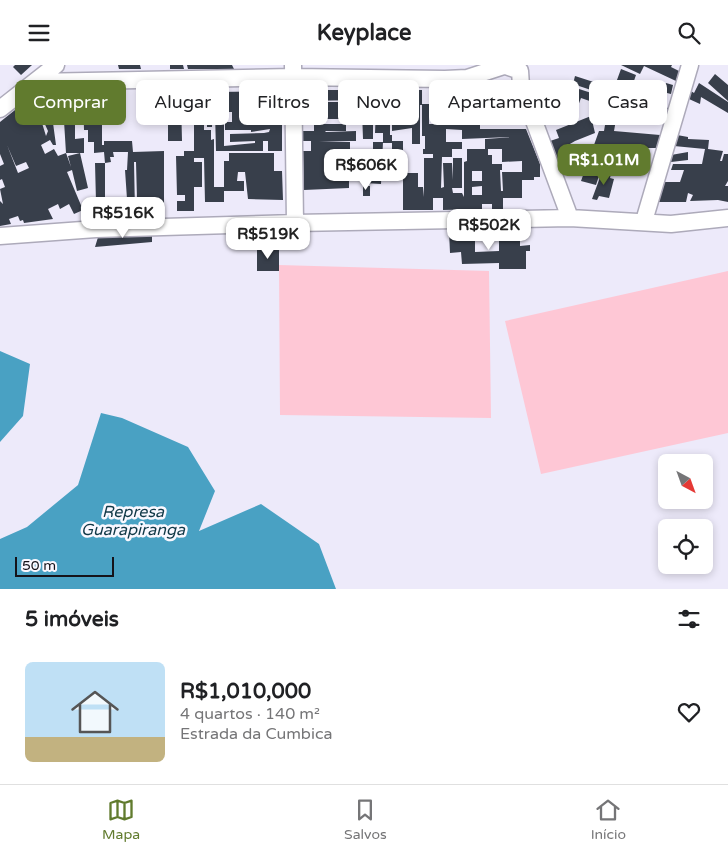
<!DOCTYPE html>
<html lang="pt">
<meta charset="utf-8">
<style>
:root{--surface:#fff;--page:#f2f2f2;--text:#202124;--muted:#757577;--line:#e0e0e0;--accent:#617b2e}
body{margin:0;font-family:"Varela Round",sans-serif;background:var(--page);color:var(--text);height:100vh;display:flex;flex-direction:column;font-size:19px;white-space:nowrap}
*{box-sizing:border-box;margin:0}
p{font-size:16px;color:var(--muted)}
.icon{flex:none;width:28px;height:28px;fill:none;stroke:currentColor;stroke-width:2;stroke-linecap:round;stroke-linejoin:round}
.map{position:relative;height:524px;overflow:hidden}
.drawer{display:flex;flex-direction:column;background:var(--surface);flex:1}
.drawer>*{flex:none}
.top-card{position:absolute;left:15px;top:15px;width:699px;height:45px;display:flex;gap:10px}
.needle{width:32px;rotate:139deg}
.controls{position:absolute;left:658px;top:389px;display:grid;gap:10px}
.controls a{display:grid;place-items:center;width:55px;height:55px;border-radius:8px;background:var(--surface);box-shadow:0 2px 8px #0003;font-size:25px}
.scale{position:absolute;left:15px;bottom:12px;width:99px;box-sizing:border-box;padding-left:5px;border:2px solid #151319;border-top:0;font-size:14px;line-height:18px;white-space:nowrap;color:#151319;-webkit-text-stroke:4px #faf8ff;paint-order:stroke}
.price{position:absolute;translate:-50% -42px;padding:0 11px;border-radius:10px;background:#fff;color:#222;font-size:16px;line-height:32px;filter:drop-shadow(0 1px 2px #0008)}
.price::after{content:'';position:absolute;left:50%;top:30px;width:15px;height:11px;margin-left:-8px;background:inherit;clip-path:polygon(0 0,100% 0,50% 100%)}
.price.on{background:var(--accent);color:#fff}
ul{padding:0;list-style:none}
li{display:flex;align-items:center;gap:15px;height:125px;padding:0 25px}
li span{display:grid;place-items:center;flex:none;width:140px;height:100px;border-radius:8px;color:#555}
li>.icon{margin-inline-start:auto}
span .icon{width:60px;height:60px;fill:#fffc;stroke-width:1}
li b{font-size:21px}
h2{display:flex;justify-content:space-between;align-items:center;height:60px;padding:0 25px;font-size:21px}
.tag{padding:0 18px;border-radius:8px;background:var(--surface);box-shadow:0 2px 8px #0003;font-size:18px;line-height:45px}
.tag.on{background:var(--accent);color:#fff}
header{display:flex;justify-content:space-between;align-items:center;height:65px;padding:0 25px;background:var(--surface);font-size:22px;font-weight:700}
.dock{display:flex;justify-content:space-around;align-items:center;height:70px;border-top:1px solid var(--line);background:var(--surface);font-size:14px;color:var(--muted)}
.dock a{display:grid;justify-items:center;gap:2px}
.dock .on{color:var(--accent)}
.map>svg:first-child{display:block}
.green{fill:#fec7d5}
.water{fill:#49a1c3}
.building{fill:#383f4b;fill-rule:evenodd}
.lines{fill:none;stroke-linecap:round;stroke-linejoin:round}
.street-casing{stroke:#adaaba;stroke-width:19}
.street{stroke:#fff;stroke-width:16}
.labels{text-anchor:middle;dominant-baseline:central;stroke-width:5;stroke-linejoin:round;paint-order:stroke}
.water-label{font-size:16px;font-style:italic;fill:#103847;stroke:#faf8ff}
</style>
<header><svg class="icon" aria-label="menu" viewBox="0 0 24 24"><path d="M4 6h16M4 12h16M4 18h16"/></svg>Keyplace<svg class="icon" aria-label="search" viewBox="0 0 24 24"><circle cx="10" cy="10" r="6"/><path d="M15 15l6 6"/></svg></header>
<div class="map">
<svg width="728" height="524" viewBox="0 0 728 524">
<rect width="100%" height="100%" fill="#edeafa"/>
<path class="green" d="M279 200 489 206 491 353 280 350Z
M728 206V368L541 409 505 256Z"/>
<path class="water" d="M0 286 30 299 23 351 0 377Z
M101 348 122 353 188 382 215 426 199 466 261 439 319 479 336 524H0V474L27 462 78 420Z"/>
<path class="building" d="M15 0H32L21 10 13 2Z
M118 0H140L141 4H119Z
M170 0H183L184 4H170Z
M187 0H232L234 4H188Z
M621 0H672L671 2 679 6 676 16 644 1 640 9Z
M621 4 636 10 628 33 668 43 664 56 617 49 614 66 660 70 657 83H608L596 120 581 116 599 66H604L607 48 614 49 615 40 627 41 609 36 607 42 581 33 578 41 575 40 573 45 534 30 529 16 576 31 579 24 610 34Z
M715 9 728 20V36L708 18Z
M575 11 606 21 603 29 573 19Z
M666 18 673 20 671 29 663 27Z
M699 18 728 37V48L701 32 700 39 689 34 691 26 694 28Z
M462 24V26H481V24H490V30H482V35H507L509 29 513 31 519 44H484L483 49H478L476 57H480V64H526L540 99V112H534V115H522V133H503V144H492V139H482V144L443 145V133H433V145H403V108H418V122H423L424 132V93H433V89H423V84H425V71H422V40H420V79H412V63L392 66V25H422V39H429V59H444L442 25ZM446 64 462 65V74L513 72 485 74V84H467V96L464 97V132L462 128H453L452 123H462V93H453V115L452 98H443L444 122 441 123 442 92H452V84H462V77H446ZM488 84H502V97L522 96V107H502L503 126H501L500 105H502V99H492V90H488ZM472 106H482V116H472ZM482 121V130H472V122Z
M302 25H382L383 36H390V70H392V76H403V85H392V78H383V68H375L376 44H373V74H363L362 46H344V54H314V55H318V59H346V66H325L326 67 356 66V76H319L350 77V85H336V96H349V113L330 114V115H349V123L304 125 303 86H311V76H303V66H314V55H302V37H363L362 35 302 36Z
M282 26V36L259 37V46H282V86H268V76H263V86H216L215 47H224V81L255 78V76L230 77V69L264 68 269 67 270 64 251 67V65H225V57H232V47H224L223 40H215V27Z
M63 27 64 53 75 52V74L84 73V88H66L64 56 53 58 56 80H53L50 75 41 80 45 89 54 84 58 91 66 88 71 102 68 91 80 88 88 123 77 126 72 105 67 107 83 145 74 149 69 139 60 144 58 139 48 144 53 154 24 158 23 155 20 156 18 151 9 154 11 159 0 161V136L3 139 0 124 5 122 2 114 0 115V101L4 99 0 89V57L30 33 39 28ZM38 44 48 66 46 71 42 58 40 59 34 46ZM7 80 16 101 26 97 29 103 18 108Z
M193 27H213L212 62H207V57H204V37H193Z
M83 28H93L94 39H102V80H104V76H132L133 87 164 86V147H146L145 133 137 134 136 97H134L135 147 126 148 125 134H127L125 105H127L128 87H113L114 92H110L111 97 105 98V148H95L93 138 96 137 95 98H105L104 87 94 88V77H88V65H84Z
M174 35H181L182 76H168V43H171V39H174Z
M555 44 557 48 561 47 562 50 544 57 540 48Z
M591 51 595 68 575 76 563 83 566 90 576 86 578 93 558 100 550 76 559 73 556 65Z
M194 58H204V65H211V75L214 74V122H224V96H229V88H274V106H282L283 135 248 134 245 107H238L237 116H244V126H224V137H205L204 93H194V97H202V122H194V146H177V136H185V130H177L176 91H184V86H194Z
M677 70 688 72V74L709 75 708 84 723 86 720 96H722L724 89H728V116L725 121H728V137L718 135 690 136 693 130 688 128 686 137H655L662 117H680L684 105H671L673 99H702L705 84 674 81Z
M373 77H383L381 119 365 118V92L366 85H373Z
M688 87V95L671 97V90Z
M602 107 611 109 610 113 614 114 609 133 599 131 597 135 592 134Z
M363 121H370V131H363Z
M449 166H475V187L499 186V173H520V181L530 180V186H526V204H499V198L462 199 461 187 450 188Z
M152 168V177L95 182 99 169Z
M257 184H279V206H257Z"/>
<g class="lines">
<g class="street-casing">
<path id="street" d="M293 0 295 158
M503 0 520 6 521 21 570 153
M35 17 293 12 445 14 467 13 504 1
M0 44 56 0
M644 156 690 0
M0 171 96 164 295 158 570 153 671 159 728 153"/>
</g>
<use href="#street" class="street"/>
</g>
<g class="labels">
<g class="water-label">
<text x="133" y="447">Represa<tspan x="133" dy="18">Guarapiranga</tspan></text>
</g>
</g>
</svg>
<div class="controls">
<a><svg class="needle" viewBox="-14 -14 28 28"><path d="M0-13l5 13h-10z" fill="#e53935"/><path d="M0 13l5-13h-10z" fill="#757577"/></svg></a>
<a><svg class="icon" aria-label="locate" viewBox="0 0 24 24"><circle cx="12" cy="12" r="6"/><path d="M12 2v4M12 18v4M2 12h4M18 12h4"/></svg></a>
</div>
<div class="scale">50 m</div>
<b class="price on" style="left:604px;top:121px">R$1.01M</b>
<b class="price" style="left:366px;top:126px">R$606K</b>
<b class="price" style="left:123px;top:174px">R$516K</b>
<b class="price" style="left:489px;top:186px">R$502K</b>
<b class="price" style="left:268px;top:195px">R$519K</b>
<div class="top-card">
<a class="tag on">Comprar</a>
<a class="tag">Alugar</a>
<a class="tag">Filtros</a>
<a class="tag">Novo</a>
<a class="tag">Apartamento</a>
<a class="tag">Casa</a>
</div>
</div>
<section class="drawer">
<h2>5 imóveis<svg class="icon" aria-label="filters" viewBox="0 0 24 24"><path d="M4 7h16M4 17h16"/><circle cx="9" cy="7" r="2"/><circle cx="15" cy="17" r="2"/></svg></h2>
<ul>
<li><span style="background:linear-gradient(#bfe0f5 75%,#c2b280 0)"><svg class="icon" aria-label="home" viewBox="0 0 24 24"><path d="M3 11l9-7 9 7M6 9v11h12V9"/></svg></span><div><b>R$1,010,000</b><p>4 quartos · 140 m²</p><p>Estrada da Cumbica</p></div><svg class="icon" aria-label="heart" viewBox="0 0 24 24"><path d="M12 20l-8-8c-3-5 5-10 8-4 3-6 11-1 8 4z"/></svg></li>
</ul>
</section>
<nav class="dock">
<a class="on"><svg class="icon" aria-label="map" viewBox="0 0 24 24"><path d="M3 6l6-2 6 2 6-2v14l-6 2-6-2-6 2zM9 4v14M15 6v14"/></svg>Mapa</a>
<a><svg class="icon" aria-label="saved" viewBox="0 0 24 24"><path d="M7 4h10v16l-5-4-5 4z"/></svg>Salvos</a>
<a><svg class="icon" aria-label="home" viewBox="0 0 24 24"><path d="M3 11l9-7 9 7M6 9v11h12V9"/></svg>Início</a>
</nav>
